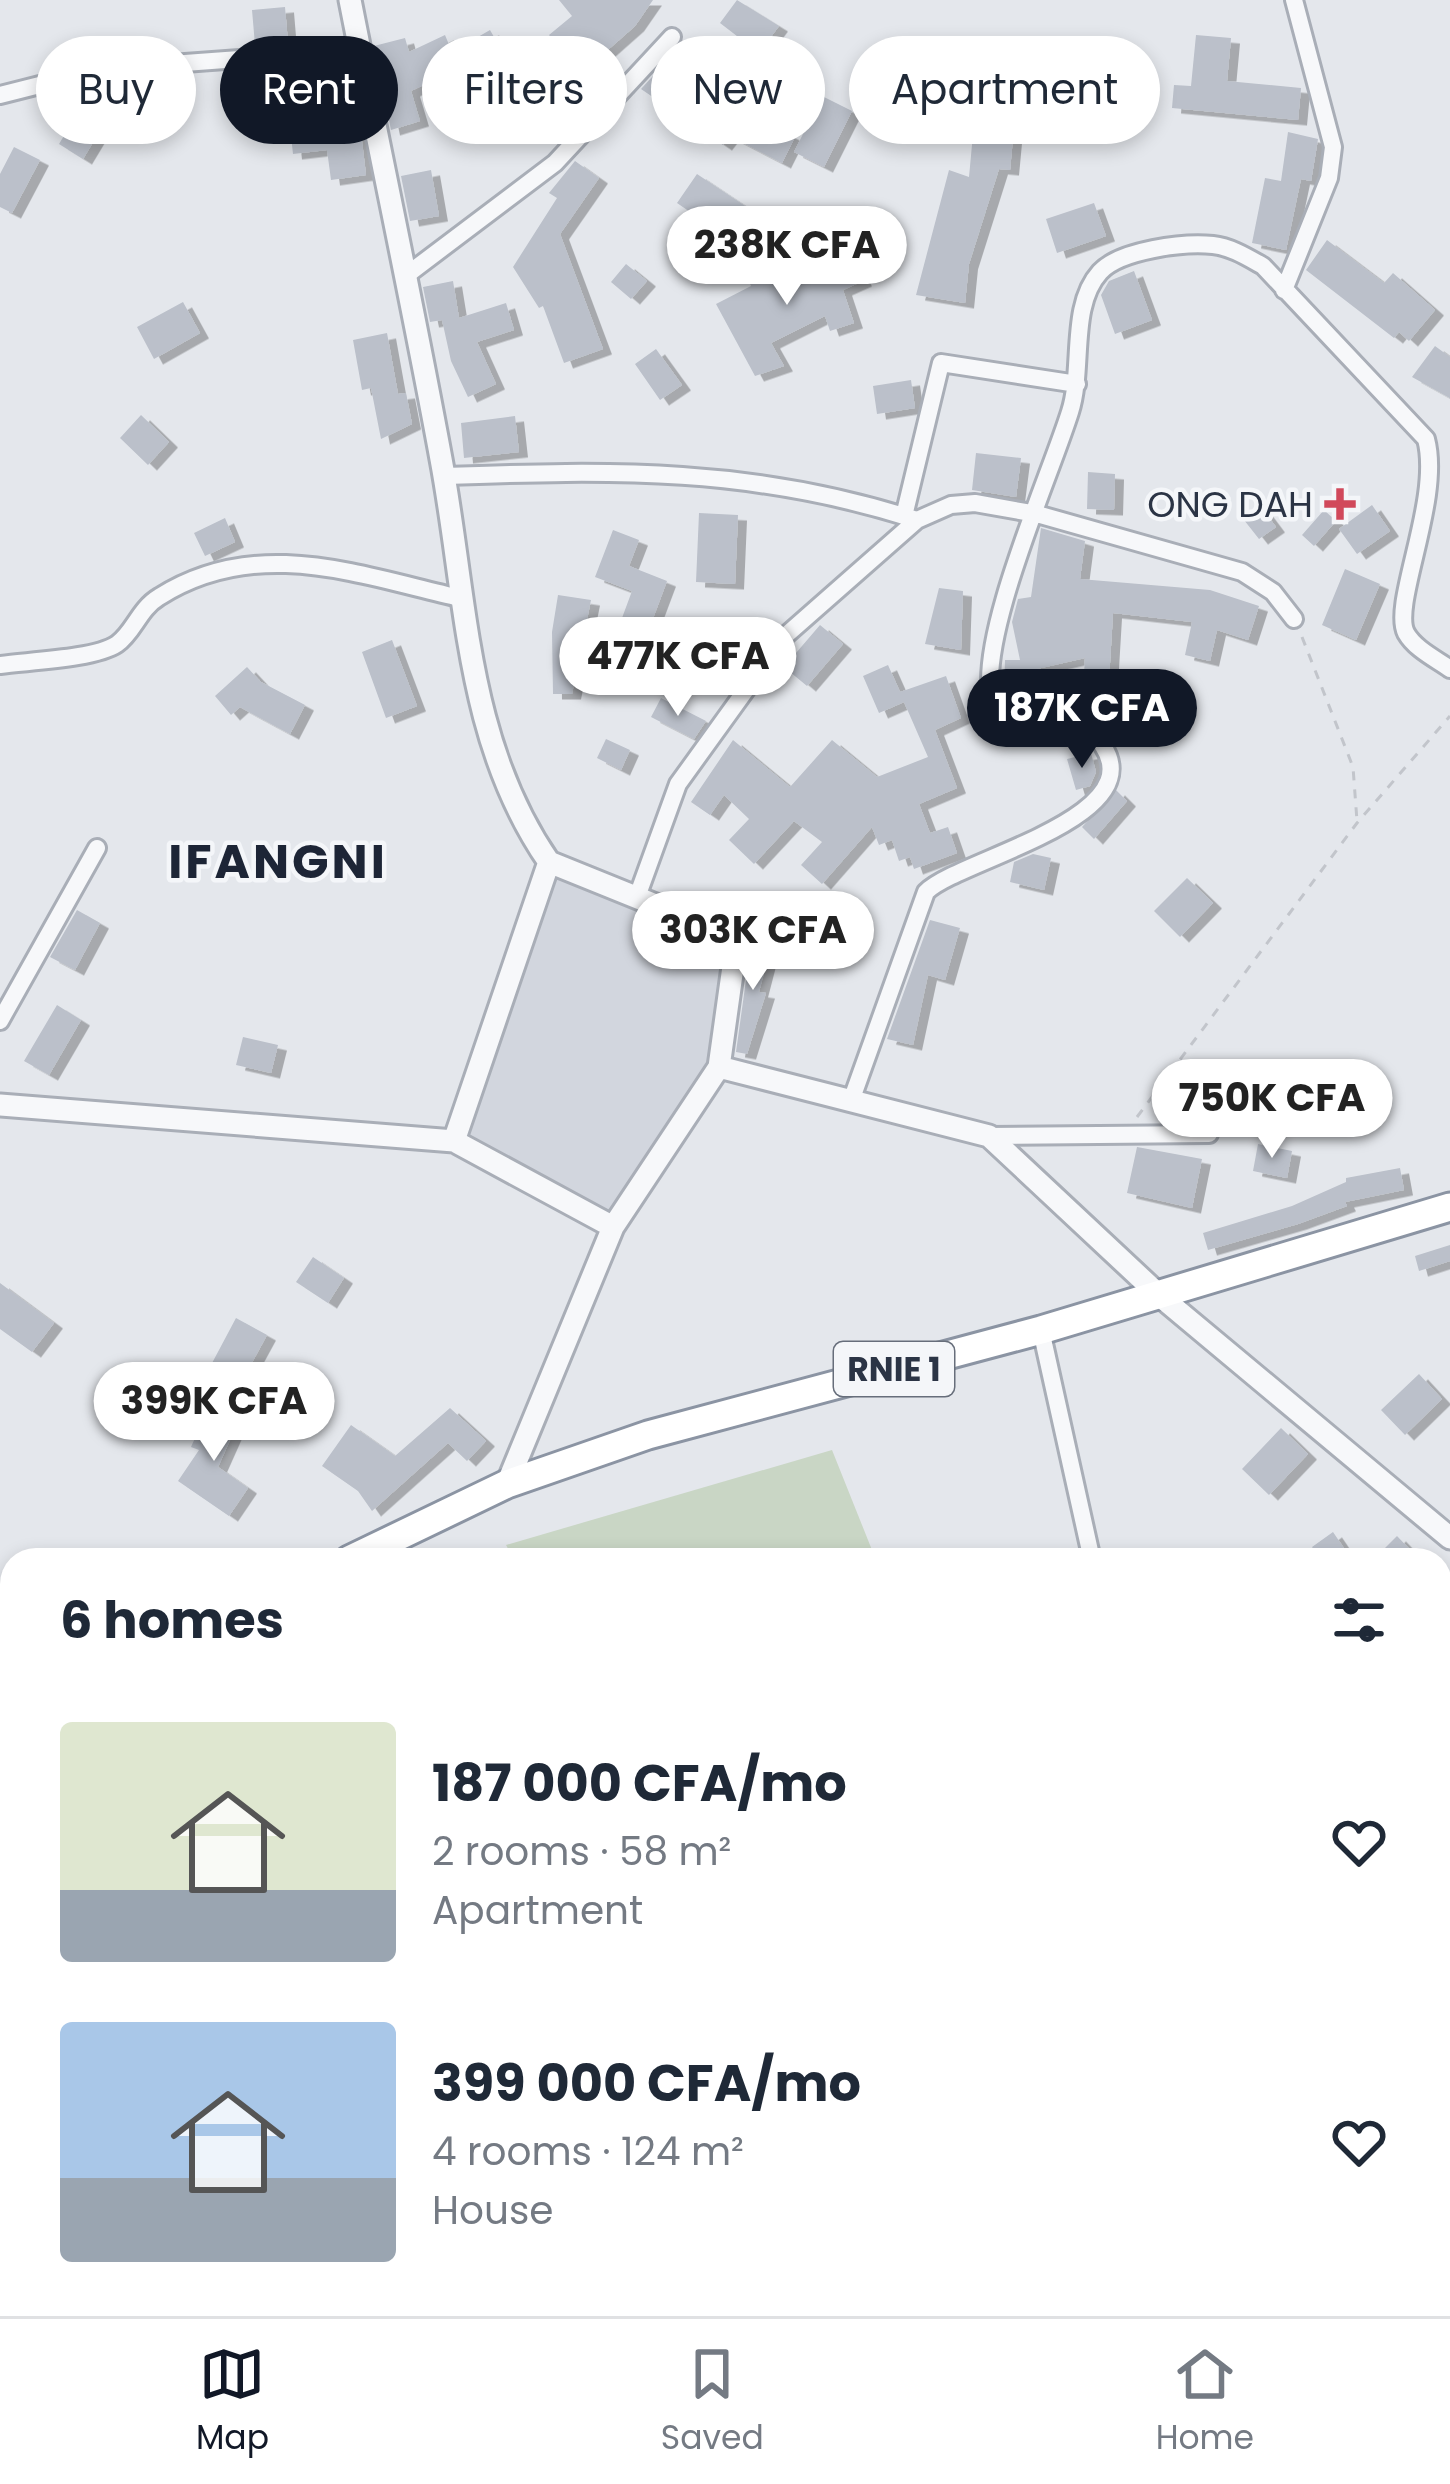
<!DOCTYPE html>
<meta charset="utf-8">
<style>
:root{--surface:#fff;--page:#f6f6f7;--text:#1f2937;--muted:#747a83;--line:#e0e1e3;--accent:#111827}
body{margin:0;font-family:Poppins,sans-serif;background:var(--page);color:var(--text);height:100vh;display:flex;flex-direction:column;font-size:45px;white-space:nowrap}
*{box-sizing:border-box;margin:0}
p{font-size:39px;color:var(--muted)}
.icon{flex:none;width:66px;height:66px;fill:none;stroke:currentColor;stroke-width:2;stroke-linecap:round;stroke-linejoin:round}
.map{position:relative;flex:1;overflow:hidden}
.side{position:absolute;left:0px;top:1548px;width:1452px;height:768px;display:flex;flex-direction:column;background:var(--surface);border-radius:36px 36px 0 0;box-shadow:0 6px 18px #0003}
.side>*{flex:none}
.banner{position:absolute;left:36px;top:36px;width:1380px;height:108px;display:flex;gap:24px}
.price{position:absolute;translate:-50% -102px;padding:0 27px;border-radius:42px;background:#fff;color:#222;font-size:39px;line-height:78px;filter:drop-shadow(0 3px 6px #0008)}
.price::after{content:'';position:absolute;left:50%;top:72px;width:36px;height:27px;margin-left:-18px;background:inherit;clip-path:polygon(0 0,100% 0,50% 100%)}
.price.selected{background:var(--accent);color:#fff}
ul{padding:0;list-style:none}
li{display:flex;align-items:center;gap:36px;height:300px;padding:0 60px}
li span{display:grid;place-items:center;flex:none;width:336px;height:240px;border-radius:12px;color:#555}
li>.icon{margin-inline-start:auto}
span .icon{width:144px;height:144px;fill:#fffc;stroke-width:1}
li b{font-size:51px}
h2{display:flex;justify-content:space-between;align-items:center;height:144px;padding:0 60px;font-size:51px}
.pill{padding:0 42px;border-radius:54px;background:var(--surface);box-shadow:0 6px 18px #0003;font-size:42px;line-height:108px}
.pill.selected{background:var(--accent);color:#fff}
.tabs{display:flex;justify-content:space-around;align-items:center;height:168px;border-top:3px solid var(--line);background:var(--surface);font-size:33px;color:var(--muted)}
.tabs a{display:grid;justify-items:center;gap:6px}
.tabs .selected{color:var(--accent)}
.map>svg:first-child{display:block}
.built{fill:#d2d6de}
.green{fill:#c9d6c5}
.building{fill:#bbc0ca;filter:url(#shadow)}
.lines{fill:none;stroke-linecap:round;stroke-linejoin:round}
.minor-casing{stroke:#a9aeb7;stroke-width:22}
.tertiary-casing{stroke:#a9aeb7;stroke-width:27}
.trunk-casing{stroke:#8b94a3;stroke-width:33}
.path{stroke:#c2c5cb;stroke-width:3;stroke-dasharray:9 9;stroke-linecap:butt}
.minor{stroke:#f7f8fa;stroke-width:16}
.tertiary{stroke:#f7f8fa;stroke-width:21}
.trunk{stroke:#fff;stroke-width:27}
.poi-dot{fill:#d1495b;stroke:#f4f6f9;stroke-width:4.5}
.labels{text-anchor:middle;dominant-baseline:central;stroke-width:9;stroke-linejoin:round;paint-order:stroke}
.shield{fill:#f4f6f9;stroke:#676e7b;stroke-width:3}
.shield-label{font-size:33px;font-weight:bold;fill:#2b3445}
.poi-label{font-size:36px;fill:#2b3445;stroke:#f4f6f9;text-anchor:end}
.district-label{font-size:48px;font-weight:bold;letter-spacing:3px;fill:#1d2536;stroke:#f4f6f9}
</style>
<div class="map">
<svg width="1450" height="2316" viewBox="0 0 1450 2316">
<defs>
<filter id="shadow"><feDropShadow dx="9" dy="5.5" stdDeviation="0" flood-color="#0004"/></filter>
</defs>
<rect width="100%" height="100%" fill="#e4e7ec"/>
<path class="built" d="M554 873 728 942 711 1066 612 1217 464 1136Z"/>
<path class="green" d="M832 1450 876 1560H514L506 1545Z"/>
<path class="building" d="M559 0H653L635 26 592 64 580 46 566 56 549 35 572 16Z
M737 0 779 26 759 53 720 23Z
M285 7 288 43 255 45 252 10Z
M490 30 520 82 531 75 549 105 513 126 476 60 411 91 420 121 391 130 374 46 405 38 409 52 445 35 452 52Z
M1196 35 1231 38 1227 81 1301 88 1298 120 1172 108 1174 85 1191 86Z
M663 65 714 106 726 89 750 106 745 113 795 137 782 163 730 136 723 145 641 89Z
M164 77 170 105 120 116 113 85Z
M822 96 852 111 824 167 794 152Z
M86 99 110 114 83 159 59 144Z
M317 104 320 129 360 124 366 175 331 180 327 150 293 154 288 108Z
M1288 132 1318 139 1311 181 1301 179 1286 250 1252 243 1265 178 1281 181Z
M973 134 1013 138 1010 170 999 169 969 264 965 303 916 295 949 170 969 177Z
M14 147 40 160 12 213 0 207V174Z
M575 161 599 178 560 234 603 349 564 363 543 306 539 308 513 267 557 198 549 193Z
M431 170 439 216 410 221 401 176Z
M697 174 754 212 734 242 677 203Z
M1094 203 1106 236 1057 253 1046 219Z
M1327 240 1384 283 1393 273 1435 310 1409 341 1399 332 1394 338 1306 270Z
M787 255 799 280 850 255 863 281 843 290 854 323 830 331 825 316 771 343 784 366 755 376 716 304 751 286 749 281Z
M626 264 647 281 631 299 611 282Z
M1134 271 1152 320 1115 334 1101 295 1109 281Z
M453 281 459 318 506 303 514 330 477 342 496 384 468 397 451 361 442 320 430 322 423 287Z
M183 302 200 333 154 359 137 327Z
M387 333 398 394 406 393 412 424 381 439 371 388 362 390 353 340Z
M1435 346 1450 357V398L1412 377Z
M656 349 682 385 660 400 635 364Z
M911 380 915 408 877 414 873 386Z
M141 415 169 442 148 465 120 438Z
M515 416 519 452 464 458 461 423Z
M976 453 1021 458 1016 497 972 490Z
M1088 472 1115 474 1114 510 1087 509Z
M1372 505 1390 531 1357 554 1339 529Z
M1261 507 1276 527 1259 539 1244 520Z
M1324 510 1336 521 1314 546 1302 535Z
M699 513 738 515 735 584 696 582Z
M225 518 235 542 205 556 194 533Z
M1041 528 1085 541 1080 579 1210 590 1259 606 1248 640 1217 630 1210 661 1185 655 1192 622 1113 613 1109 680 1122 703 1099 716 1083 688 1085 658 1028 671V691L1004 690 1005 660H1020L1012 622 1018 599 1031 597Z
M613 530 639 540 629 566 667 581 649 629 622 618 632 591 595 577Z
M1345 569 1380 584 1356 640 1322 625Z
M939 588 963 591 961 650 925 644Z
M558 595 591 600 572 694H553L552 632Z
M820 625 843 644 807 686 784 667Z
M392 640 417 706 386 718 362 652Z
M888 665 900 692 946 676 961 718 935 730 957 788 919 804 930 833 948 827 957 853 914 869 910 857 899 861 892 840 879 845 872 827 822 884 801 865 822 842 794 821 754 864 729 840 749 819 724 795 710 815 691 802 733 740 790 787 832 740 877 777 928 757 904 702 879 713 863 676Z
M247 667 261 682 305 705 290 734 240 707 231 715 215 696Z
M661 698 706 721 694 739 651 717Z
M606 739 630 750 621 770 597 758Z
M1091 753 1096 772 1090 786 1076 790 1067 759Z
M1116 790 1127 801 1094 839 1082 827Z
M1033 854 1051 858 1044 890 1010 882 1014 862Z
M1187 878 1213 903 1180 937 1154 911Z
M77 910 100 923 75 970 50 957Z
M930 920 960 928 945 980 928 975 913 1045 887 1039Z
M752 937 772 942 759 992 766 993 747 1054 736 1052Z
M57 1005 81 1020 49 1075 24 1061Z
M243 1037 278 1045 271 1073 236 1065Z
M1258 1144 1292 1151 1287 1178 1253 1171Z
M1137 1147 1202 1159 1192 1208 1127 1193Z
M1400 1168 1404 1190 1345 1202 1347 1206 1298 1224 1208 1250 1203 1233 1292 1206 1346 1182V1178Z
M1450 1245V1261L1419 1271 1415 1256Z
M313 1257 344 1278 328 1303 296 1282Z
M0 1283 54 1323 32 1352 0 1329Z
M236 1318 267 1335 242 1381 211 1365Z
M1419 1374 1442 1399 1405 1435 1381 1410Z
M209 1407 239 1420 218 1467 248 1488 229 1516 178 1481 199 1450 191 1447Z
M450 1408 486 1441 467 1461 448 1443 372 1511 358 1491 322 1466 351 1425 395 1456Z
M1281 1428 1308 1454 1269 1495 1242 1469Z
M1333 1532 1352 1560H1321L1312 1547Z
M1397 1536 1420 1560H1373Z"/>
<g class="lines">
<g class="minor-casing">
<path id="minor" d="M0 95 103 69 360 50
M404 277 555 163 672 37
M1284 290 1329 178 1333 147 1294 0
M444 476C613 470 753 467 917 520
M904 516 941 363 1077 384
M0 665C28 661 95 659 117 644 134 632 139 609 159 597 257 535 358 575 460 598
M637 897 678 784 784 637 917 520 951 505 975 503 1037 514 1242 572 1273 592 1294 619
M0 1021 97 848
M851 1101 926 892C957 860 1151 819 1103 746 1093 731 1083 713 1065 706 1042 697 1015 710 992 700 977 638 1049 479 1070 412 1084 369 1069 306 1100 272 1120 250 1184 242 1213 245 1231 247 1247 257 1263 266L1426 439C1442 499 1391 604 1406 633 1415 649 1436 659 1450 669
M989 1136 1209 1134
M1041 1330 1092 1560"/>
</g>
<g class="tertiary-casing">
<path id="tertiary" d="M350 0C380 153 413 306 441 459 467 597 465 741 549 862L737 938 719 1067 613 1227 507 1484
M719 1067 989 1136 1160 1296 1450 1538
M0 1105 454 1141 613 1227
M454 1141 549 862"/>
</g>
<g class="trunk-casing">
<path id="trunk" d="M349 1560 507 1484 648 1435 1041 1330 1450 1207
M0 1805 12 1793"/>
</g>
<path class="path" d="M1302 637 1353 767 1357 821
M1137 1117 1357 823 1450 716"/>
<use href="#minor" class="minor"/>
<use href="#tertiary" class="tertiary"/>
<use href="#trunk" class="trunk"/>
</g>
<path class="poi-dot" d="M1334 486h12v12h12v12h-12v12h-12v-12h-12v-12h12z"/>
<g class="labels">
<rect class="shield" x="834" y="1342" width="120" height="54" rx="9"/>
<g class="shield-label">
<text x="894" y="1369">RNIE 1</text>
</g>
<g class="poi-label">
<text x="1313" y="504">ONG DAH</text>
</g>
<g class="district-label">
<text x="278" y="861">IFANGNI</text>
</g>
</g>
</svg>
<b class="price" style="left:787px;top:308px">238K CFA</b>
<b class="price" style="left:678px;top:719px">477K CFA</b>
<b class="price selected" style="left:1082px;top:771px">187K CFA</b>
<b class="price" style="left:753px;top:993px">303K CFA</b>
<b class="price" style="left:1272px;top:1161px">750K CFA</b>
<b class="price" style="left:214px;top:1464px">399K CFA</b>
<div class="banner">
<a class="pill">Buy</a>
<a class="pill selected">Rent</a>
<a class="pill">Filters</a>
<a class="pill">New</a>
<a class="pill">Apartment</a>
</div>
<section class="side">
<h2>6 homes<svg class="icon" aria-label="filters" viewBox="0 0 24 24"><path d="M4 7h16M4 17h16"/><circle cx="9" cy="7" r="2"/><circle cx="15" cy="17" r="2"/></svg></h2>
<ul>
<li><span style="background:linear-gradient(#dfe7d0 70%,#9aa5b1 0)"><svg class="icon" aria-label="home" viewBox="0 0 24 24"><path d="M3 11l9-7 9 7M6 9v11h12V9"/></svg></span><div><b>187 000 CFA/mo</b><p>2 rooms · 58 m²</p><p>Apartment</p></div><svg class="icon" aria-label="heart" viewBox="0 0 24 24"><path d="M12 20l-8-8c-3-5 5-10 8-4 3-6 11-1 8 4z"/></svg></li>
<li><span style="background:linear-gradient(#a9c7e8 65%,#9aa5b1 0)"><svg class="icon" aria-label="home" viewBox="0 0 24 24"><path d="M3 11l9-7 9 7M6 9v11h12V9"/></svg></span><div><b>399 000 CFA/mo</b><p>4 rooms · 124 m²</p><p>House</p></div><svg class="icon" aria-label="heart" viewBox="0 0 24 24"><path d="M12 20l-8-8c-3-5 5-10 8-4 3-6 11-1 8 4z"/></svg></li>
</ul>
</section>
</div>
<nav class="tabs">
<a class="selected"><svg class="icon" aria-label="map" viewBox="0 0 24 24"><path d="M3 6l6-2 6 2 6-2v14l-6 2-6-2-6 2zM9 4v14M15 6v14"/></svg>Map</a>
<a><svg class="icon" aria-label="saved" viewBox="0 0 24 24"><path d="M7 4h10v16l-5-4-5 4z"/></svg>Saved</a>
<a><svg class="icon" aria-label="home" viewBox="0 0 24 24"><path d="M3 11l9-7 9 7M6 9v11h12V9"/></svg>Home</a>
</nav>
